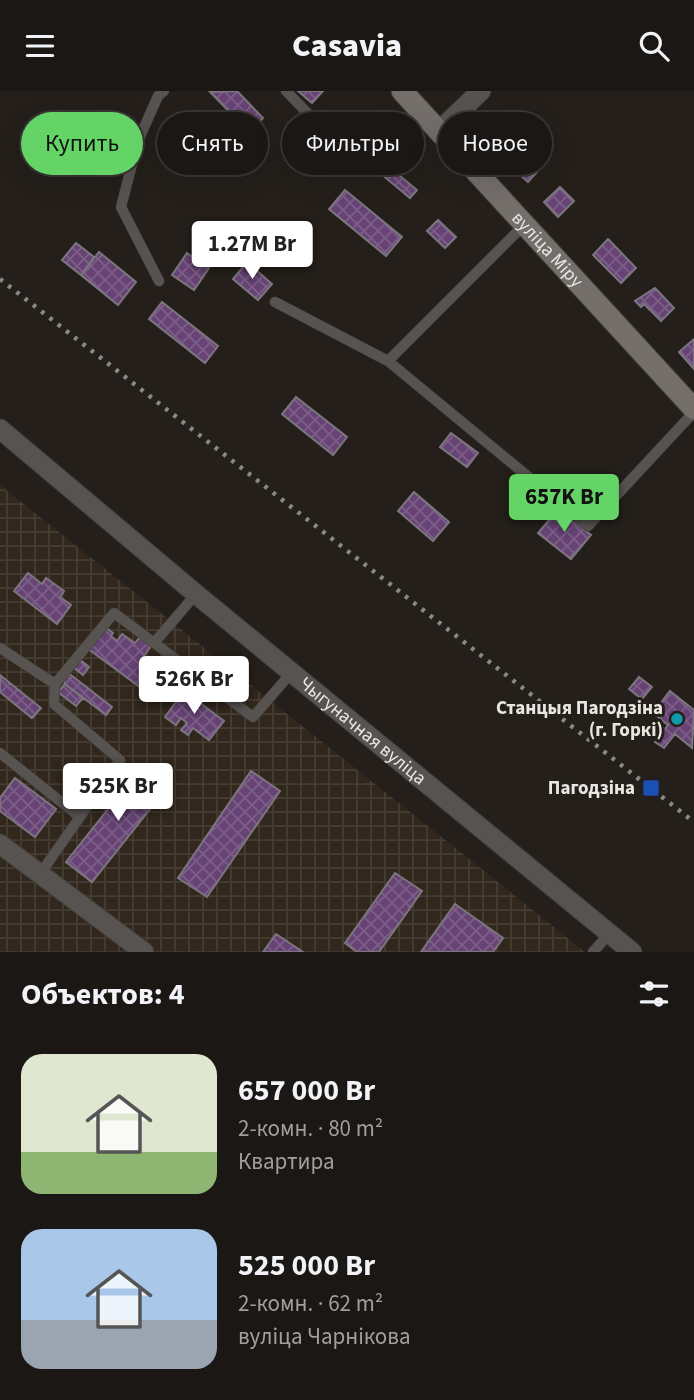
<!DOCTYPE html>
<html lang="ru">
<meta charset="utf-8">
<style>
:root{--surface:#1b1714;--page:#24201d;--text:#f1f3f6;--muted:#a09fa0;--line:#393634;--accent:#65d467}
body{margin:0;font-family:"Source Sans 3",sans-serif;background:var(--page);color:var(--text);height:100vh;display:flex;flex-direction:column;font-size:26px;white-space:nowrap}
*{box-sizing:border-box;margin:0}
p{font-size:23px;color:var(--muted)}
.icon{flex:none;width:38px;height:38px;fill:none;stroke:currentColor;stroke-width:2;stroke-linecap:round;stroke-linejoin:round}
.map{position:relative;height:861px;overflow:hidden}
.side{display:flex;flex-direction:column;background:var(--surface);flex:1}
.side>*{flex:none}
.guide{position:absolute;left:21px;top:21px;width:653px;height:63px;display:flex;gap:14px}
.price{position:absolute;translate:-50% -60px;padding:0 16px;border-radius:7px;background:#fff;color:#222;font-size:23px;line-height:46px;filter:drop-shadow(0 2px 4px #0008)}
.price::after{content:'';position:absolute;left:50%;top:42px;width:21px;height:16px;margin-left:-10px;background:inherit;clip-path:polygon(0 0,100% 0,50% 100%)}
.price.current{background:var(--accent);color:#111}
ul{padding:0;list-style:none}
li{display:flex;align-items:center;gap:21px;height:175px;padding:0 21px}
li span{display:grid;place-items:center;flex:none;width:196px;height:140px;border-radius:21px;color:#555}
li>.icon{margin-inline-start:auto}
span .icon{width:84px;height:84px;fill:#fffc;stroke-width:1}
li b{font-size:30px}
h2{display:flex;justify-content:space-between;align-items:center;height:84px;padding:0 21px;font-size:30px}
.chip{padding:0 24px;border-radius:32px;background:var(--surface);box-shadow:0 7px 28px #0002,0 0 0 2px var(--line);font-size:24px;line-height:63px}
.chip.current{background:var(--accent);color:#111}
header{display:flex;justify-content:space-between;align-items:center;height:91px;padding:0 21px;background:var(--surface);font-size:32px;font-weight:800}
.map>svg:first-child{display:block}
.industrial{fill:url(#industrial-grid)}
.building{fill:url(#building-cross-hatch);stroke:#7b767d;stroke-width:2}
.lines{fill:none;stroke-linecap:round;stroke-linejoin:round}
.lane-casing{stroke:#403b36;stroke-width:11}
.street-casing{stroke:#403b36;stroke-width:21}
.secondary-casing{stroke:#403b36;stroke-width:23}
.lane{stroke:#565351;stroke-width:10}
.street{stroke:#565351;stroke-width:19}
.secondary{stroke:#756f6c;stroke-width:21}
.rail{stroke:#8c8884;stroke-width:4.5;stroke-dasharray:3.5 7;stroke-linecap:butt}
.culture-dot{fill:#0f9aa8;stroke:#241f1a;stroke-width:2.5}
.transit-dot{fill:#1a4fb4;stroke:#241f1a;stroke-width:2.5}
.labels{text-anchor:middle;dominant-baseline:central;stroke-width:6;stroke-linejoin:round;paint-order:stroke}
.street-label{font-size:19px;fill:#e9e6e2;stroke:#241f1a}
.poi-label{font-size:19px;font-weight:bold;fill:#e9e6e2;stroke:#241f1a;text-anchor:end}
</style>
<header><svg class="icon" aria-label="menu" viewBox="0 0 24 24"><path d="M4 6h16M4 12h16M4 18h16"/></svg>Casavia<svg class="icon" aria-label="search" viewBox="0 0 24 24"><circle cx="10" cy="10" r="6"/><path d="M15 15l6 6"/></svg></header>
<div class="map">
<svg width="694" height="861" viewBox="0 0 694 861">
<defs>
<pattern id="industrial-grid" width="8" height="8" patternUnits="userSpaceOnUse" patternTransform="scale(1.75)"><rect width="8" height="8" fill="#31271d"/><path d="M0 4h8M4 0v8" fill="none" stroke="#453c33"/></pattern>
<pattern id="building-cross-hatch" width="8" height="8" patternUnits="userSpaceOnUse" patternTransform="scale(1.75)"><rect width="8" height="8" fill="#664374"/><path d="M0 0l8 8M0 8l8-8" fill="none" stroke="#7c5e88"/></pattern>
</defs>
<rect width="100%" height="100%" fill="#241f1a"/>
<path class="industrial" d="M0 394 488 783 585 861H0Z"/>
<path class="building" d="M237 0 263 27 249 41 210 1Z
M298 0H323L312 12Z
M221 39 241 57 222 79 202 61Z
M514 46 544 73 528 91 498 64Z
M382 70 417 99 410 107 375 78Z
M560 96 574 110 558 126 544 111Z
M345 99 402 146 386 165 329 118Z
M438 129 456 146 445 157 427 140Z
M608 148 636 177 621 192 593 164Z
M76 152 94 166 81 184 62 169Z
M99 161 136 191 118 214 81 184Z
M187 162 209 177 194 199 172 184Z
M247 171 272 193 258 209 233 188Z
M655 197 674 217 661 230 644 213 641 216 635 210Z
M162 211 218 255 205 272 149 228Z
M694 248V278L679 261Z
M296 306 347 346 333 364 282 323Z
M451 342 478 362 467 376 440 356Z
M414 401 449 431 433 450 398 420Z
M558 418 591 444 571 468 538 442Z
M28 482 42 493 46 487 64 500 60 506 71 514 57 533 14 500Z
M104 535 113 542 111 545 117 550 122 543 135 552 139 547 151 555 141 569 157 581 144 599 87 557Z
M78 567 89 576 83 584 72 575Z
M67 581 112 616 106 624 65 593 63 587Z
M0 584 41 617 32 627 0 601Z
M639 586 652 596 642 608 629 598Z
M65 593 83 607 76 615 58 601Z
M184 600 224 630 209 649 193 637 188 644 181 639 187 632 181 627 176 634 165 626Z
M670 600 694 619 692 657 675 643 664 657 655 651 668 634 653 622Z
M144 673 170 693 92 791 66 771Z
M251 680 280 700 207 806 178 787Z
M15 687 56 718 35 746 0 720V707Z
M395 782 422 800 379 861H357L345 852Z
M455 813 503 847 493 861H421Z
M276 843 303 861H263Z"/>
<g class="lines">
<g class="lane-casing">
<path id="lane" d="M286 0 323 38
M525 133 388 270 588 435 694 321
M159 190 121 116 138 50 158 5 164 0
M275 211 388 270
M154 552 196 503
M0 557 55 593
M0 662 80 726
M40 783 120 669 54 613 55 593 114 522 253 626 292 581
M593 861 609 843"/>
</g>
<g class="street-casing">
<g id="street">
<path d="M438 41 481 0"/>
<path id="s1" d="M0 338 196 503 632 861"/>
<path d="M0 753 144 861"/>
</g>
</g>
<g class="secondary-casing">
<g id="secondary">
<path id="s2" d="M402 0 694 318"/>
</g>
</g>
<use href="#lane" class="lane"/>
<use href="#street" class="street"/>
<use href="#secondary" class="secondary"/>
<path class="rail" d="M0 188 694 731"/>
</g>
<circle class="culture-dot" cx="677" cy="628" r="7"/>
<rect class="transit-dot" x="642" y="688" width="18" height="18" rx="3.5"/>
<g class="labels">
<g class="street-label">
<text stroke="none"><textPath href="#s2" startOffset="215">вуліца Міру</textPath></text>
<text stroke="none"><textPath href="#s1" startOffset="472">Чыгуначная вуліца</textPath></text>
</g>
<g class="poi-label">
<text x="663" y="617">Станцыя Пагодзіна<tspan x="663" dy="22">(г. Горкі)</tspan></text>
<text x="635" y="697">Пагодзіна</text>
</g>
</g>
</svg>
<b class="price" style="left:252px;top:190px">1.27M Br</b>
<b class="price current" style="left:564px;top:443px">657K Br</b>
<b class="price" style="left:194px;top:625px">526K Br</b>
<b class="price" style="left:118px;top:732px">525K Br</b>
<div class="guide">
<a class="chip current">Купить</a>
<a class="chip">Снять</a>
<a class="chip">Фильтры</a>
<a class="chip">Новое</a>
</div>
</div>
<section class="side">
<h2>Объектов: 4<svg class="icon" aria-label="filters" viewBox="0 0 24 24"><path d="M4 7h16M4 17h16"/><circle cx="9" cy="7" r="2"/><circle cx="15" cy="17" r="2"/></svg></h2>
<ul>
<li><span style="background:linear-gradient(#dfe7d0 70%,#8fb573 0)"><svg class="icon" aria-label="home" viewBox="0 0 24 24"><path d="M3 11l9-7 9 7M6 9v11h12V9"/></svg></span><div><b>657 000 Br</b><p>2-комн. · 80 m²</p><p>Квартира</p></div></li>
<li><span style="background:linear-gradient(#a9c7e8 65%,#9aa5b1 0)"><svg class="icon" aria-label="home" viewBox="0 0 24 24"><path d="M3 11l9-7 9 7M6 9v11h12V9"/></svg></span><div><b>525 000 Br</b><p>2-комн. · 62 m²</p><p>вуліца Чарнікова</p></div></li>
</ul>
</section>
